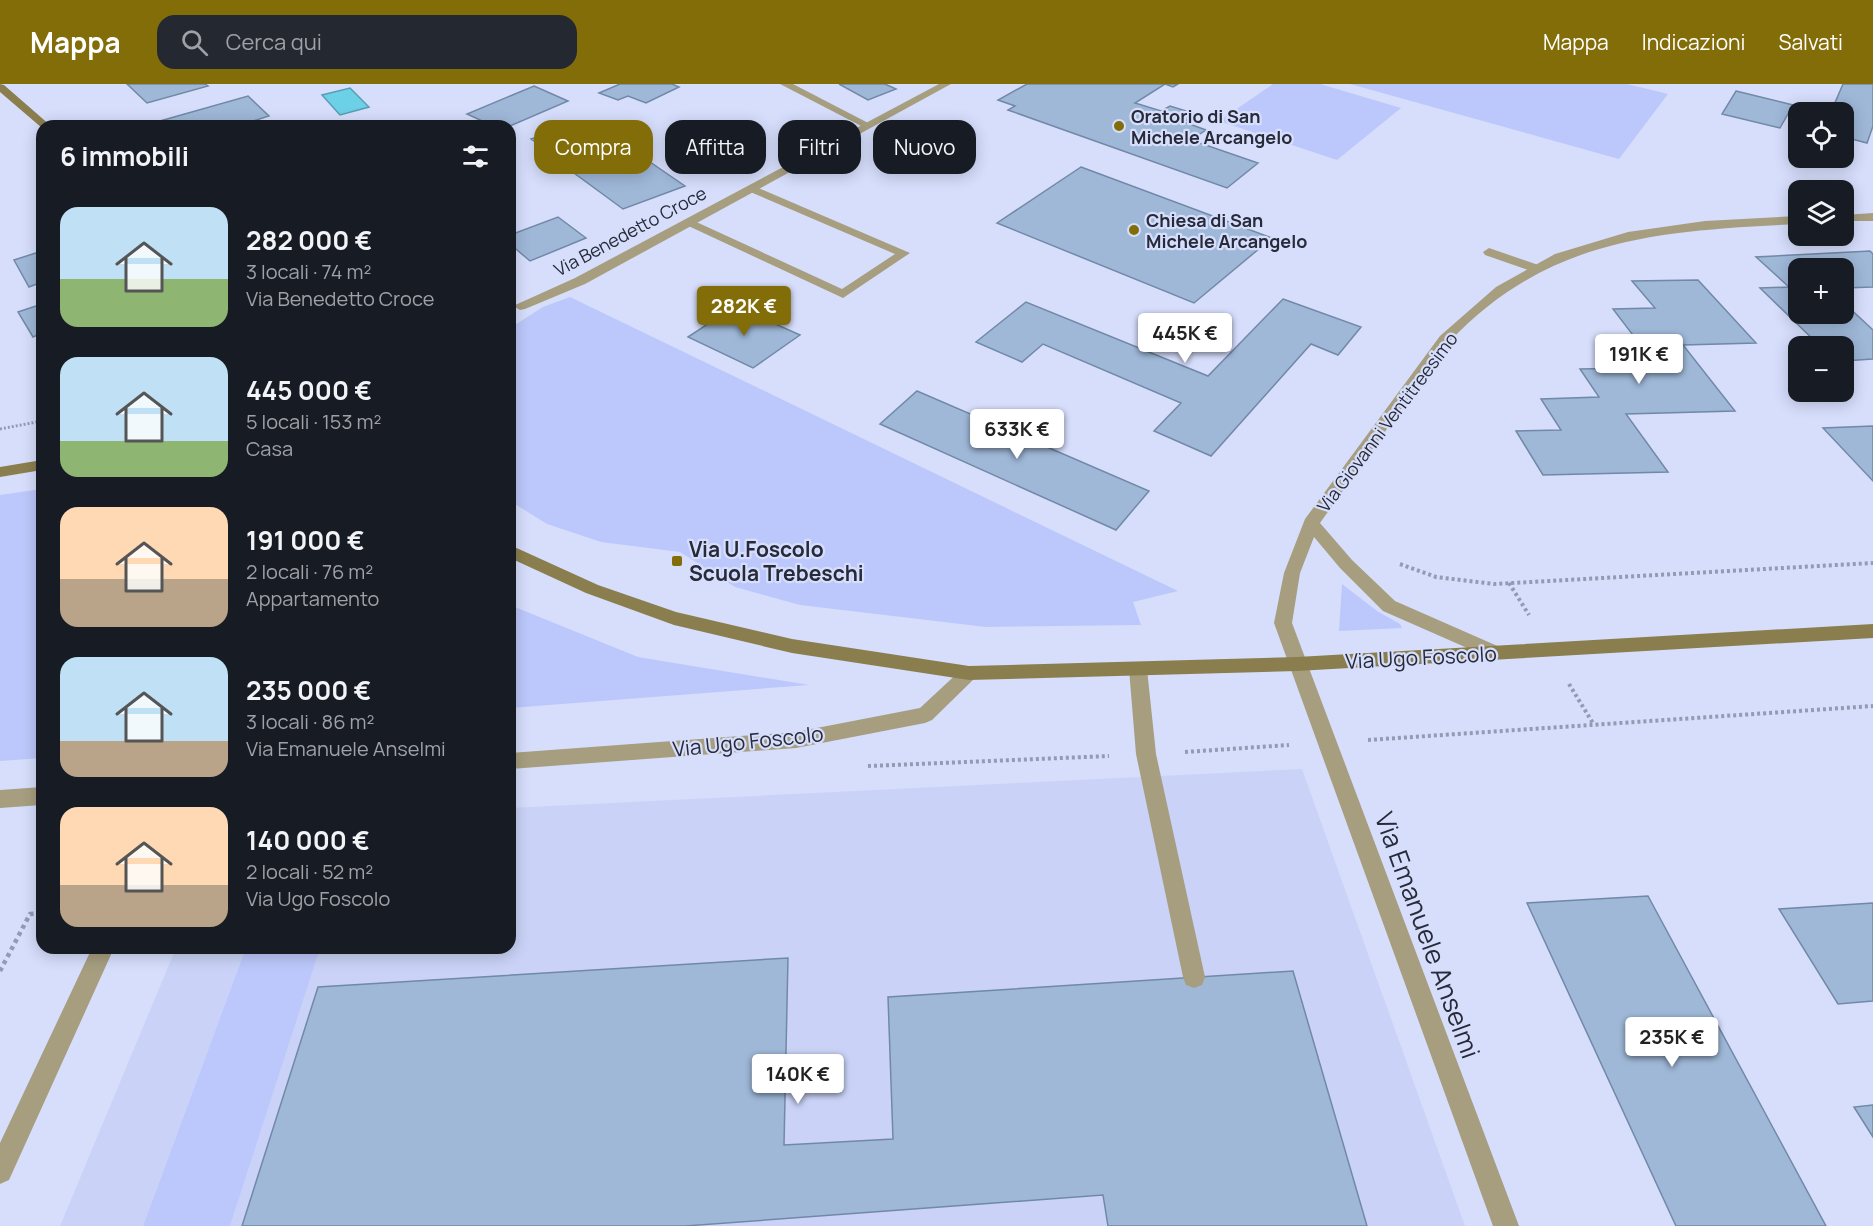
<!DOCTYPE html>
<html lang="it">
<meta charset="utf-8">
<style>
:root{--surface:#171b24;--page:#242831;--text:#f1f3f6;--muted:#9ea1a6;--accent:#836d09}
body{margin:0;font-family:Manrope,sans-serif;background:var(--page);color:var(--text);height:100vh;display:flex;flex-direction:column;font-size:22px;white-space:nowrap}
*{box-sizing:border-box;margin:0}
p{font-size:20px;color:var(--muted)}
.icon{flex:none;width:33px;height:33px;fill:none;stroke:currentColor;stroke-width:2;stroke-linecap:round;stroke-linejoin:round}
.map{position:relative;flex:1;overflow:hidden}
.sheet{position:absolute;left:36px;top:36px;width:480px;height:834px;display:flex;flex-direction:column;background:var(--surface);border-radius:18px;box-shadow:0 3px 15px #0003}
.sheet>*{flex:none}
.top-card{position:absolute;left:534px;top:36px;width:570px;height:54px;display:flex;gap:12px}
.controls{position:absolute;left:1788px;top:18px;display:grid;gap:12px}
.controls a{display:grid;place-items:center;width:66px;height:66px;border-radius:12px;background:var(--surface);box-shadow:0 3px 15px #0003;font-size:30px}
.price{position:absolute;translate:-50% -51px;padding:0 14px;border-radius:6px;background:#fff;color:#222;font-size:20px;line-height:39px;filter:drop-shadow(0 2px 3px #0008)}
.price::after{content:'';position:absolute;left:50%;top:36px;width:18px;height:14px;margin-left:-9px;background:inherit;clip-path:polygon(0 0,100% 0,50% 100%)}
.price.on{background:var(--accent);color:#fff}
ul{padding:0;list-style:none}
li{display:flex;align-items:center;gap:18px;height:150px;padding:0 24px}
li span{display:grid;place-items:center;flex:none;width:168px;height:120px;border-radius:18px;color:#555}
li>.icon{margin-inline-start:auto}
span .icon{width:72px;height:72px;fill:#fffc;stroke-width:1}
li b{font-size:26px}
h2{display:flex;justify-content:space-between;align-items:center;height:72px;padding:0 24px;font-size:26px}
.pill{padding:0 21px;border-radius:18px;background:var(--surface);box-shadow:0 3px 15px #0003;font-size:21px;line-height:54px}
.pill.on{background:var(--accent);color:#fff}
header{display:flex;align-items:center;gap:36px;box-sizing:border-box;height:84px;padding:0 30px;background:var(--accent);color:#fff}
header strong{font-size:28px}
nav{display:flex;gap:33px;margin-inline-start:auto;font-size:21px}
.search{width:420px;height:54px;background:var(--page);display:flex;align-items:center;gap:15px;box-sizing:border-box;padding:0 21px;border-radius:18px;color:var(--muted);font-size:22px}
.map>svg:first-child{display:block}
.built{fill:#cad3f7}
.green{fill:#bcc8fb}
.water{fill:#6cd0e7;stroke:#579eb2;stroke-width:1.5}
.building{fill:#9fb8d8;stroke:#7189a7;stroke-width:1.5}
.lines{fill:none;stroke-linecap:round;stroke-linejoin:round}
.path-far2{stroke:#949ab2;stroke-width:3;stroke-dasharray:2 2;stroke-linecap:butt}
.path-far1{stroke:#949ab2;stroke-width:4;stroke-dasharray:3 3;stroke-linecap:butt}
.path{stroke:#949ab2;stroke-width:4.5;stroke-dasharray:4 4;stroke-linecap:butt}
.lane{fill:#a69e7f;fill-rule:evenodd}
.street{fill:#a69e7f;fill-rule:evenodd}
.secondary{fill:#8b7e4e;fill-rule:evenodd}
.poi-dot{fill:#836d09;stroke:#d6defc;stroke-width:2}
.labels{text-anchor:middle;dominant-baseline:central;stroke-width:4.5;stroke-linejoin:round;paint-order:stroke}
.far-poi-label{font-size:18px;font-weight:bold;fill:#272a38;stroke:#d6defc;text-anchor:start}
.far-street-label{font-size:18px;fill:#272a38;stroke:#d6defc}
.poi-label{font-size:21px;font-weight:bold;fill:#272a38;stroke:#d6defc;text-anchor:start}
.street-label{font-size:21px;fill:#272a38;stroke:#d6defc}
.near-street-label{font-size:26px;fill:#272a38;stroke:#d6defc}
</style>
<header>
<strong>Mappa</strong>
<div class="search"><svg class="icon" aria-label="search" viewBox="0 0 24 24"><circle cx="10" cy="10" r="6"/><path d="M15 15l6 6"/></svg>Cerca qui</div>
<nav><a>Mappa</a><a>Indicazioni</a><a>Salvati</a></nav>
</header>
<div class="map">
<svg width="1873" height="1142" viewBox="0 0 1873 1142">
<rect width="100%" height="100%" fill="#d6defc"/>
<path class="built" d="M1302 685 1465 1142H230L319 865 244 869 143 1142H60L176 864H510V724Z"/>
<path class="green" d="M1273 0H1320L1401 24 1337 76 1219 37Z
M1350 0H1627L1668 10 1619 75Z
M570 213 1178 507 1133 518 1141 541 986 543 800 521 735 503 680 468 601 458 547 440 510 417V244L543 223Z
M42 405V674L0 677V411Z
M1342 500 1377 527 1400 540 1402 544 1339 547Z
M510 521 638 573 809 601 510 624Z
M320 864 230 1142H143L244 869Z"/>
<path class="water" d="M350 4 369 23 340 31 322 11Z"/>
<path class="building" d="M127 0H205L208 2 147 19Z
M620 0H672L679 3 646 19 628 12 618 16 599 9Z
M839 0H885L896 5 868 16Z
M1027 0H1178L1173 3 1165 0 1135 19 1161 27 1170 22 1196 30 1184 38 1206 46 1191 56 1258 79 1227 104 1008 26 1015 22 998 16Z
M1843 0H1873V42L1867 59 1844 53V28H1831Z
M534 2 568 17 510 42H493L467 30Z
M1736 7 1793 21 1780 44 1722 30Z
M248 12 269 32 237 42H155L153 39Z
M583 37 608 53 556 72 531 55Z
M634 67 685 102 623 125 574 89Z
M1081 83 1272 154 1194 219 997 139Z
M558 133 586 154 530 177 510 160V151Z
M42 167V198L29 203 14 176Z
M1870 167 1873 170V203L1844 204V184H1798V230H1844V219L1873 246V275L1844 277V262H1820L1760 204 1789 203 1756 173Z
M1698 196 1756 259 1683 261 1735 327 1626 330 1668 388 1543 391 1516 347 1561 346 1541 315 1599 313 1580 285 1631 284 1612 260 1639 259 1613 225 1655 224 1632 197Z
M1283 215 1361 243 1338 271 1311 260 1211 372 1154 347 1181 319 1043 260 1022 278 976 258 1026 218 1208 292Z
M42 220V249L33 253 18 228Z
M735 222 800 251 753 284 688 253Z
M917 307 1149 407 1116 446 880 340Z
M1873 342V397L1823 344Z
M1648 812 1826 1142H1676L1527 819Z
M1873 819V917L1838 920 1779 825Z
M788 874 784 1061 893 1055 888 913 1293 887 1367 1142H1108L1103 1111 685 1142H242L318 903Z
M1873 1021V1053L1854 1023Z"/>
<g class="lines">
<path class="path-far2" d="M0 345 42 337"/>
<path class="path-far1" d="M1400 480 1436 493 1494 500 1873 479
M1509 499 1529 531
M1569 600 1594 641
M1368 656 1873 622
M1185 668 1289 661
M868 682 1109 672"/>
<path class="path" d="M0 887 30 830 42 829"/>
<path class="lane" d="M780 0H793L874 42 865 44Z
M748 103H756L910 169 843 214 682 139 692 136 842 205 895 170 748 107Z
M1489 164 1541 182 1543 185 1537 189 1485 171 1483 168Z"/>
<path class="street" d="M939 0H951L585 200 525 225 520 226 513 222 575 194Z
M1873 129V137H1844V131Z
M1798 132V140C1662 147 1550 152 1450 257 1434 274 1422 297 1408 316 1378 357 1349 398 1320 439L1352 476 1395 517 1502 564 1505 569 1502 574H1490L1383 527 1340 484 1314 453 1300 489 1292 539 1519 1142H1493L1274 539 1284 489 1305 435 1440 252 1496 203 1555 170 1628 148 1705 137Z
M1138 578 1144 580 1147 585 1156 670 1205 893 1202 901 1194 904 1186 901 1183 893 1136 670 1129 585 1132 580Z
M969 582 975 584 978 589 975 594 932 636 925 639 796 664 510 685V669L796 648 920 624 963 584Z
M42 703V721L0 724V706Z
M92 864H114L9 1096 0 1100V1059Z"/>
<path class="secondary" d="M0 0 4 1 51 42 42 44 0 8Z
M42 376V386L0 393V383Z
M510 461 598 501 676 528 792 555 969 582 1297 573 1873 540V554L1297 587 969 596 792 569 674 541 586 509 510 474Z"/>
</g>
<g class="poi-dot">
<circle cx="1119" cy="42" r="6"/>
<circle cx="1134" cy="146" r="6"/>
<rect x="671" y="471" width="12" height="12" rx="3"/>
</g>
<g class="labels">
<g class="far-poi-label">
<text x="1131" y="32">Oratorio di San<tspan x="1131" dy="21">Michele Arcangelo</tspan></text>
<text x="1146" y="136">Chiesa di San<tspan x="1146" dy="21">Michele Arcangelo</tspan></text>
</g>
<g class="far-street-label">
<text transform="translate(630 147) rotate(-28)">Via Benedetto Croce</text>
<text transform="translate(1387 338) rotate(-53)">Via Giovanni Ventitreesimo</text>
</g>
<g class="poi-label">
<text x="689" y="465">Via U.Foscolo<tspan x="689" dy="24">Scuola Trebeschi</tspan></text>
</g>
<g class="street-label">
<text transform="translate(1421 573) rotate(-3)">Via Ugo Foscolo</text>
<text transform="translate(748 657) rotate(-6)">Via Ugo Foscolo</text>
</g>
<g class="near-street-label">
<text transform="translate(1428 851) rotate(70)">Via Emanuele Anselmi</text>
</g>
</g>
</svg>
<div class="controls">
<a><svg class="icon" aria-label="locate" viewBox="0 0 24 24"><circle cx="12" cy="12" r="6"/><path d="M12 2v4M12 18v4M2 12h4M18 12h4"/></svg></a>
<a><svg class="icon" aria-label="layers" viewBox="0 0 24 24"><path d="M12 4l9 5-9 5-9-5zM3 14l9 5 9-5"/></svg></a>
<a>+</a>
<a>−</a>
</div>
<b class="price on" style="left:744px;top:253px">282K €</b>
<b class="price" style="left:1185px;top:280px">445K €</b>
<b class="price" style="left:1639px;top:301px">191K €</b>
<b class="price" style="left:1017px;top:376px">633K €</b>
<b class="price" style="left:1672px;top:984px">235K €</b>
<b class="price" style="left:798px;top:1021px">140K €</b>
<div class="top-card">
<a class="pill on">Compra</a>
<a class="pill">Affitta</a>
<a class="pill">Filtri</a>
<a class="pill">Nuovo</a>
</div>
<section class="sheet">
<h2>6 immobili<svg class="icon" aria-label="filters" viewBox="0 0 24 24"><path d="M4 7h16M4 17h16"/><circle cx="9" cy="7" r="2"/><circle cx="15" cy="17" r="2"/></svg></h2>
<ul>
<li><span style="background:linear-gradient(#bfe0f5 60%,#8fb573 0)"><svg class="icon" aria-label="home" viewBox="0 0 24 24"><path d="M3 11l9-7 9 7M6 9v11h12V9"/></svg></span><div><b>282 000 €</b><p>3 locali · 74 m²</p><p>Via Benedetto Croce</p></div></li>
<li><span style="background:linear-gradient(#bfe0f5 70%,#8fb573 0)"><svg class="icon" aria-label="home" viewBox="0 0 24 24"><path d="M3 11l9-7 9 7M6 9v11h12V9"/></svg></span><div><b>445 000 €</b><p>5 locali · 153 m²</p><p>Casa</p></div></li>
<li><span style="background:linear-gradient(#ffd9b3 60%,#b9a48a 0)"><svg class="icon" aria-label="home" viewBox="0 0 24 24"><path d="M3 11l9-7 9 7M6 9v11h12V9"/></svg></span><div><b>191 000 €</b><p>2 locali · 76 m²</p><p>Appartamento</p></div></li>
<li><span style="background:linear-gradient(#bfe0f5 70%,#b9a48a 0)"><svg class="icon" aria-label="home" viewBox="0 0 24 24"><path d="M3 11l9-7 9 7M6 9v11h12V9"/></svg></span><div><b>235 000 €</b><p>3 locali · 86 m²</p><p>Via Emanuele Anselmi</p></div></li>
<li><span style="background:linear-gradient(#ffd9b3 65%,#b9a48a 0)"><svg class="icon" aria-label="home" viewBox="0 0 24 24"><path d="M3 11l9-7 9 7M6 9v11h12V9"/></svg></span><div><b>140 000 €</b><p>2 locali · 52 m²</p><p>Via Ugo Foscolo</p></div></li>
</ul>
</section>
</div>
